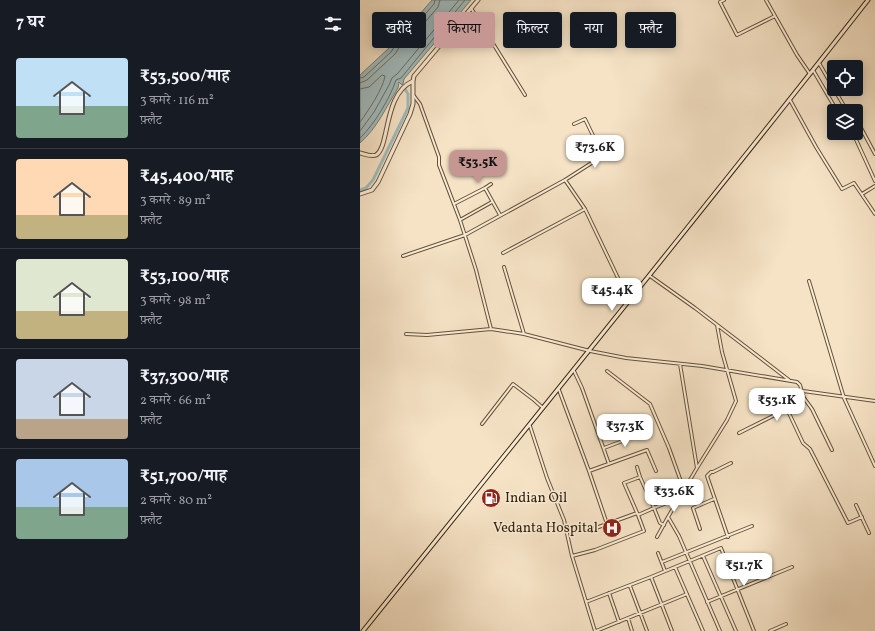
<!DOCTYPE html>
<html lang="hi">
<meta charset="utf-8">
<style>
:root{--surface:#171b24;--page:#242831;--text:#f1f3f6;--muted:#9ea1a6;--line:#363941;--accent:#c59692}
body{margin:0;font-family:Vollkorn,"Noto Serif Devanagari",serif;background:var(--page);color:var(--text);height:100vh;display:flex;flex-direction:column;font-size:15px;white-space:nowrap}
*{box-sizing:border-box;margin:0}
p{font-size:13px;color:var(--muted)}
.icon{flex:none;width:22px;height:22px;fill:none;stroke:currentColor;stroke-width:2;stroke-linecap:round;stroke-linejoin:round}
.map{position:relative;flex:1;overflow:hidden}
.details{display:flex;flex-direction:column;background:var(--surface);width:360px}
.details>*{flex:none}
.top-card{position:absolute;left:12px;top:12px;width:380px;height:36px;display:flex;gap:8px}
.tools{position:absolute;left:467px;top:60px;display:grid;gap:8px}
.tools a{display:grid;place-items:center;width:36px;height:36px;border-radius:4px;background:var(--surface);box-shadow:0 2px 10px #0003;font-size:20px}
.price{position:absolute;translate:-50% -34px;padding:0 9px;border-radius:8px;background:#fff;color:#222;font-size:13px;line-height:26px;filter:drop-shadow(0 1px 2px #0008)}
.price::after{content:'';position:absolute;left:50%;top:24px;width:12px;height:9px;margin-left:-6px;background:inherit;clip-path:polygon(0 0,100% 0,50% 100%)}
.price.on{background:var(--accent);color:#111}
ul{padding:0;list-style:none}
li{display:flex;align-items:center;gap:12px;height:100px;padding:0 16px}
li+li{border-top:1px solid var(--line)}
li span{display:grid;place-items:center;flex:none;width:112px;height:80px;border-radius:4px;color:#555}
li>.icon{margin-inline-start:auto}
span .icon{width:48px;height:48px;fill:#fffc;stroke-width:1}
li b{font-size:17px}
h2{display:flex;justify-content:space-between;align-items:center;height:48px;padding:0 16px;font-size:17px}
.pill{padding:0 14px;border-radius:4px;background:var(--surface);box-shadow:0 2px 10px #0003;font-size:14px;line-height:36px}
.pill.on{background:var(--accent);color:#111}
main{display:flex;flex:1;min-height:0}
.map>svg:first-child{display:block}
.water{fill:#a1bcbf;stroke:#777e75}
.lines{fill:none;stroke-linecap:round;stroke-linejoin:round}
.shore{stroke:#6c6f62;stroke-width:1}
.canal{stroke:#a1bcbf;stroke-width:3}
.minor-casing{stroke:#675236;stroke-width:4}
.tertiary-casing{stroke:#675236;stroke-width:5}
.secondary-casing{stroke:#372206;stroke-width:5}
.minor{stroke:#f9edda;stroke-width:2}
.tertiary{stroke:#f9edda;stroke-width:3}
.secondary{stroke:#f9edda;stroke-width:3}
.labels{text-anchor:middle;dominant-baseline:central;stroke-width:3;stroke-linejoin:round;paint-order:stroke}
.poi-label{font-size:14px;fill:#372206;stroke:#f9edda;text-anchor:start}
</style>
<main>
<section class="details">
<h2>7 घर<svg class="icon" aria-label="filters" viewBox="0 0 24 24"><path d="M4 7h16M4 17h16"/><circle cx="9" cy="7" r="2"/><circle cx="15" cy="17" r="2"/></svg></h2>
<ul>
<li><span style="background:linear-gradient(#bfe0f5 60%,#7fa58c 0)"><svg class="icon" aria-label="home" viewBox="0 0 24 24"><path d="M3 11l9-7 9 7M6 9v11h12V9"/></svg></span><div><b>₹53,500/माह</b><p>3 कमरे · 116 m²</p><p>फ़्लैट</p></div></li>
<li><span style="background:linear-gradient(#ffd9b3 70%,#c2b280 0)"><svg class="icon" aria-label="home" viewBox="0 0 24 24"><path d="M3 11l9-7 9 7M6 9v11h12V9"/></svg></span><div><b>₹45,400/माह</b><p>3 कमरे · 89 m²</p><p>फ़्लैट</p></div></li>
<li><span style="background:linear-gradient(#dfe7d0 65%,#c2b280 0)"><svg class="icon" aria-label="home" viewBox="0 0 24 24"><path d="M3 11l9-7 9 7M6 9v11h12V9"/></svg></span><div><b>₹53,100/माह</b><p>3 कमरे · 98 m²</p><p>फ़्लैट</p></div></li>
<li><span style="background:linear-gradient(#c9d6e8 75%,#b9a48a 0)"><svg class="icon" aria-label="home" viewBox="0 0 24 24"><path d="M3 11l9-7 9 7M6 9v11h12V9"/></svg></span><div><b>₹37,300/माह</b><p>2 कमरे · 66 m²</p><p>फ़्लैट</p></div></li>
<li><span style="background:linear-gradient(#a9c7e8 60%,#7fa58c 0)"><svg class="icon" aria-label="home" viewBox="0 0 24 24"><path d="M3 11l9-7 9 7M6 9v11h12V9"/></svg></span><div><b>₹51,700/माह</b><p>2 कमरे · 80 m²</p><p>फ़्लैट</p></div></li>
</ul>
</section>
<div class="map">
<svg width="515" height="631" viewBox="0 0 515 631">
<rect width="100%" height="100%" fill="#f6e3c6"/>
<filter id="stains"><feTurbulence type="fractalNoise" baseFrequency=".005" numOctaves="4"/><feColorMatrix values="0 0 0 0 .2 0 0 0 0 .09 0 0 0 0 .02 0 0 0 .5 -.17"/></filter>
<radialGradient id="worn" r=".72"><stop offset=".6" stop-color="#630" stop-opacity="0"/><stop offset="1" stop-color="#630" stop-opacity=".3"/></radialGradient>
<path class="water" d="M72 0H111L44 79 43 84 42 85 39 82 38 88C26 107 18 127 0 143V75L29 48 34 39 41 36Z"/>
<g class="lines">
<path class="shore" d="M0 78 4 77 32 51 36 42 44 38 74 4 75 0
M0 83 7 80 35 54 40 46 48 42 78 7 80 0
M0 89 9 87 22 75 25 76C23 89 8 111 0 122
M0 131 14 112 29 85 32 78 38 73 99 0
M0 138C14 125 30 98 36 80L41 78 105 0"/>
<path class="canal" d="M0 190 6 188 13 180 48 108V94L45 89"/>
<g class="minor-casing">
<path id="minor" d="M364 0 360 2 377 35 415 16
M406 0 437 55 450 74
M111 8 165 95
M459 63 474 89
M453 70 477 111
M474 89 487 111
M54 96 60 104 79 157V165L100 220 116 270 131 329
M430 100 456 147 482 189 494 183 515 214
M496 122 500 126 515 154
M493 133 515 181
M205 180 225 209 269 301
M125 188 131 184
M502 194 515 186
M94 204 125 188 140 215
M100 220 132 202
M143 253 225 209
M43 256 105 235 205 180 241 157 238 146 225 119 214 124
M144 267 164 334
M290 276 335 308 429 380
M449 281 484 398 515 466
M46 334 67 335 131 329 164 334 230 351 266 358 342 366 437 382 440 385 444 398 452 409 472 450
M320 364 337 468 367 420 376 401 362 352 357 325
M214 371 222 388 249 464
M247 371 290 404 309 448 324 490
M199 390 229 471 247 524 233 529
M443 391 515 401
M427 409 443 443 450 449 488 523 502 517
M122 424 153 384 174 400 183 408
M170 426 187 478 204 520 212 556 235 631
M379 433 443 401 444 398
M239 434 262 425
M244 448 281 434
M277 467 280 477
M229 471 287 450 296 471
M496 505 509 533
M308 517 337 468
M247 524 277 513
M304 525 300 523 294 508 278 515 264 483 280 477 294 508 319 498
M340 529 333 508 354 499
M297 537 308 517 319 536 360 631
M368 537 347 476 351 472H353L371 463
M298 553 305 571
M212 556 235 550 284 531 278 515
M343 556 376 631
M302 562 392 526
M315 567 343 631
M291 577 312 631
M270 586 287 631
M249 593 259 622
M226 602 291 577 361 548 394 631
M347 602 432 567
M268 618 272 631
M236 631 327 594
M410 631 426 624"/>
</g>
<g class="tertiary-casing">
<path id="tertiary" d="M0 153C4 154 12 157 16 155 30 147 23 94 53 81
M0 194 12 190 18 182 50 114 53 104V81L54 76 118 0"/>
</g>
<g class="secondary-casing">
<path id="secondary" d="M3 631C172 421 342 212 508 0"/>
</g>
<use href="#minor" class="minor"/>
<use href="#tertiary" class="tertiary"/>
<use href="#secondary" class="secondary"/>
</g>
<defs>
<g id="fuel-disc" transform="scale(1)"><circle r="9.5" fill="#8f2418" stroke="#f9edda"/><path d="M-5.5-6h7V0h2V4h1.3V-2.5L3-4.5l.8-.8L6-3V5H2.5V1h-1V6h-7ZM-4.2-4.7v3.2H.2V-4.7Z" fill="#fff"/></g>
<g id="hospital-disc" transform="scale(1)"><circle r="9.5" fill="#8f2418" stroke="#f9edda"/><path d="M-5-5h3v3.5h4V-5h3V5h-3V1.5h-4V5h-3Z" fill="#fff"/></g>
</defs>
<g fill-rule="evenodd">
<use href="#fuel-disc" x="131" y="498"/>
<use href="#hospital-disc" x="252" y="528"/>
</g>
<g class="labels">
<g class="poi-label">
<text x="145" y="498">Indian Oil</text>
<text x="238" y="528" text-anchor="end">Vedanta Hospital</text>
</g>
</g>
<rect width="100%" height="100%" filter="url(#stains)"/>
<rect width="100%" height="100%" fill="url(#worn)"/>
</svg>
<div class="tools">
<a><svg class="icon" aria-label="locate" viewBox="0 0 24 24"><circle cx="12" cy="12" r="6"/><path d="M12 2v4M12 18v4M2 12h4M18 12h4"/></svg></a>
<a><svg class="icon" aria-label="layers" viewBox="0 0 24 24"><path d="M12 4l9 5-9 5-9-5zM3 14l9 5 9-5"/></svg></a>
</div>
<b class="price" style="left:235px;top:169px">₹73.6K</b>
<b class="price on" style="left:118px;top:184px">₹53.5K</b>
<b class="price" style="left:252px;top:312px">₹45.4K</b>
<b class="price" style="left:417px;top:422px">₹53.1K</b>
<b class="price" style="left:265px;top:448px">₹37.3K</b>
<b class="price" style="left:314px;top:513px">₹33.6K</b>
<b class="price" style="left:384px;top:587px">₹51.7K</b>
<div class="top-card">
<a class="pill">खरीदें</a>
<a class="pill on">किराया</a>
<a class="pill">फ़िल्टर</a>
<a class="pill">नया</a>
<a class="pill">फ़्लैट</a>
</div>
</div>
</main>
